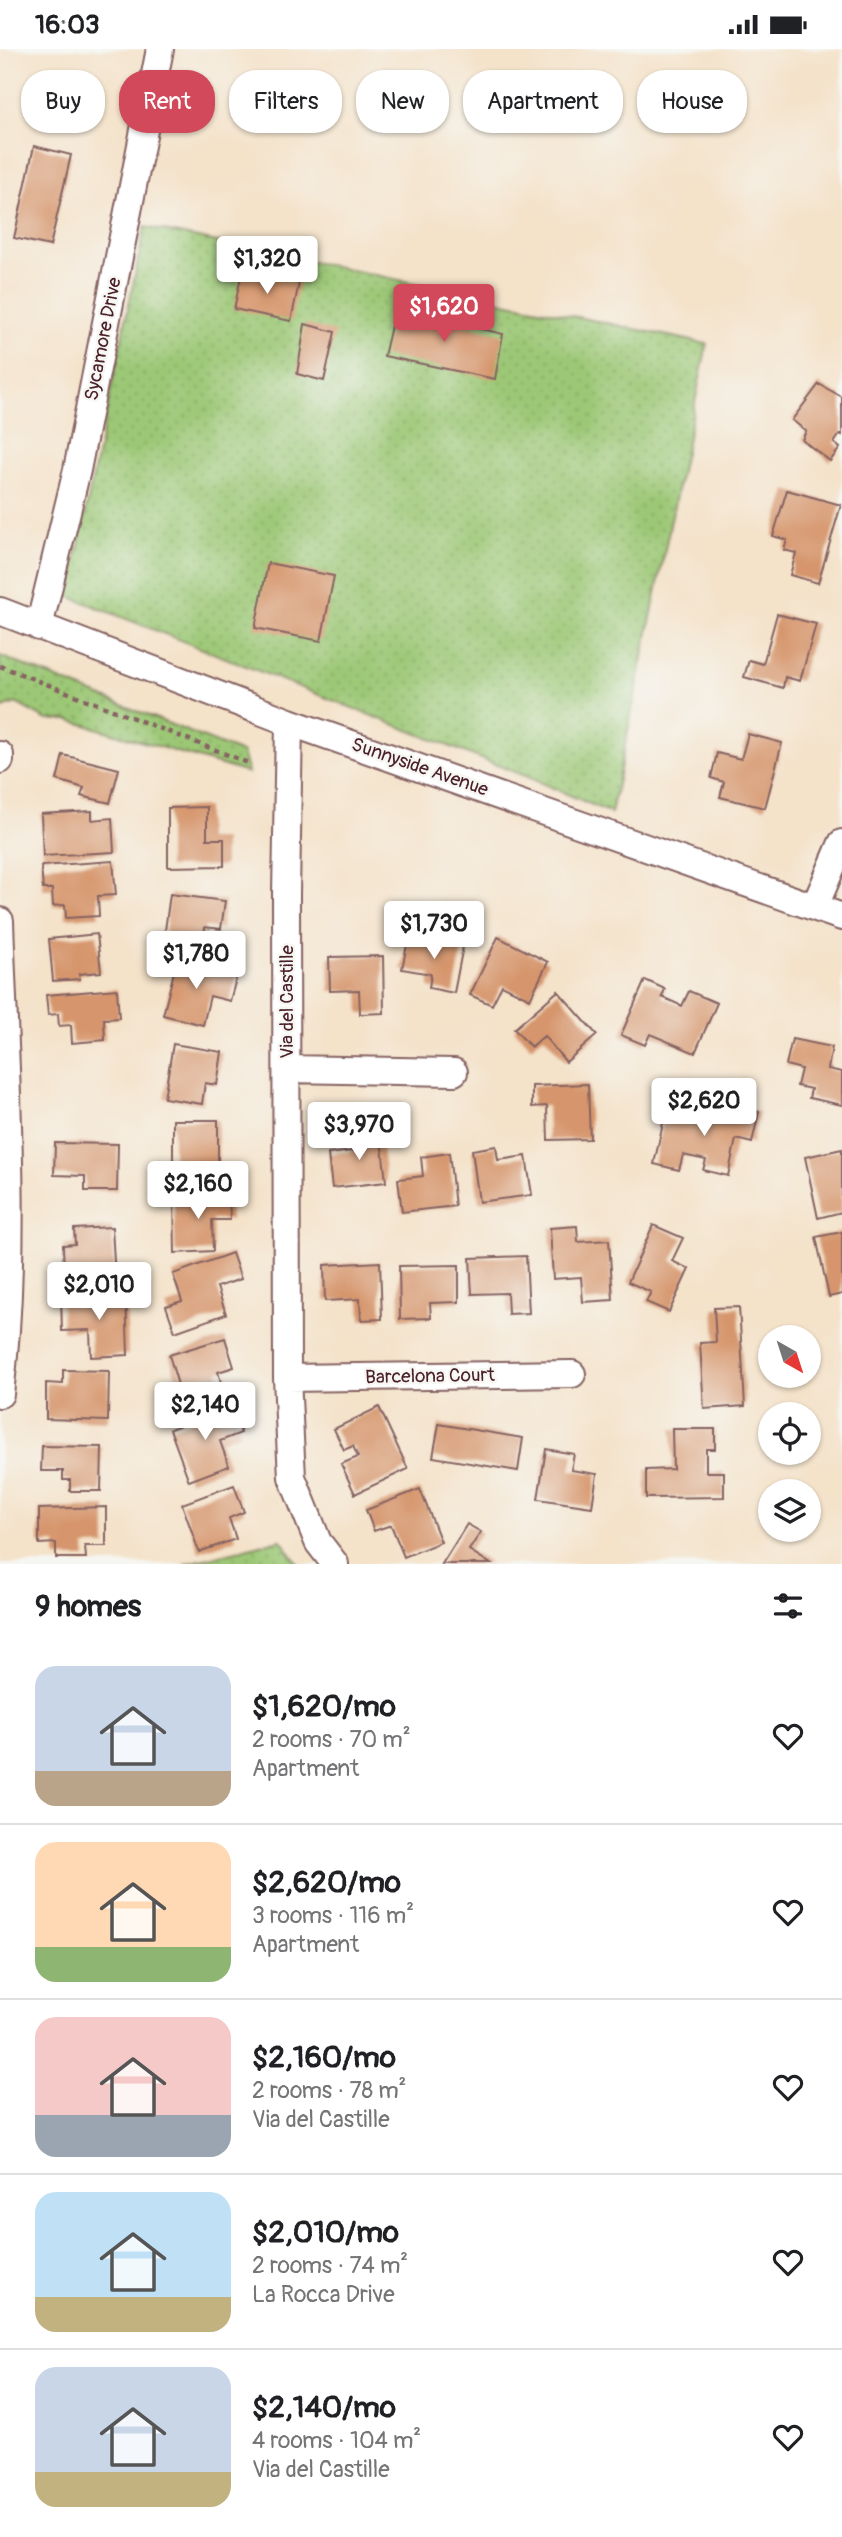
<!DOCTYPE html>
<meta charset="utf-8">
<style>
:root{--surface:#fff;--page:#f2f2f2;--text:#202124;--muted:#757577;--line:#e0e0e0;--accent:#d1495b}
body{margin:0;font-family:Pangolin,sans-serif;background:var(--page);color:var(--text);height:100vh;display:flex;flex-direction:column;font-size:26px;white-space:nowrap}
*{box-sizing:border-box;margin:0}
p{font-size:23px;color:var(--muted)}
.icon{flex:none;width:38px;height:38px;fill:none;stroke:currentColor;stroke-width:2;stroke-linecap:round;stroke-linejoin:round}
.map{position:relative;height:1515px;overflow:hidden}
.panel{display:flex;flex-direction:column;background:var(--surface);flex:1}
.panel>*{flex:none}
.top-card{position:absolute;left:21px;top:21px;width:802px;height:63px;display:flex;gap:14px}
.needle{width:46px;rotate:141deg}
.buttons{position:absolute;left:758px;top:1276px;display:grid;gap:14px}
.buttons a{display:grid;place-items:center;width:63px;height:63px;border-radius:50%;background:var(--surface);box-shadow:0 2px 5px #0004;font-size:35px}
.price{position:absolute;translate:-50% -60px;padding:0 16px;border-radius:7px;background:#fff;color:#222;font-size:23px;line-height:46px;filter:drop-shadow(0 2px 4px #0008)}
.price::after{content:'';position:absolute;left:50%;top:42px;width:21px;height:16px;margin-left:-10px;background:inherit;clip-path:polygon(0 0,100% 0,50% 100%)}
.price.current{background:var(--accent);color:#fff}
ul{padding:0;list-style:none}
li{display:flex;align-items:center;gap:21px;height:175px;padding:0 35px}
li+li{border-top:2px solid var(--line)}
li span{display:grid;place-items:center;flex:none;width:196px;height:140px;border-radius:21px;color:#555}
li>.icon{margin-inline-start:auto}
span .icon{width:84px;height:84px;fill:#fffc;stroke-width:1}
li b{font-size:30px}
h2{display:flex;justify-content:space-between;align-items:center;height:84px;padding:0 35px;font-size:30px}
.pill{padding:0 24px;border-radius:28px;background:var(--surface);box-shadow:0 2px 5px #0004;font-size:24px;line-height:63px}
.pill.current{background:var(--accent);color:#fff}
.status{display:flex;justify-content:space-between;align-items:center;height:49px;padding:0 35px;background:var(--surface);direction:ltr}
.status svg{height:19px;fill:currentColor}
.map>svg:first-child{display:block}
.green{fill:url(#green-dots);stroke:#737450;stroke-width:2}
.building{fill:#d6956c}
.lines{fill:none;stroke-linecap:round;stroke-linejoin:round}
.minor-casing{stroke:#866362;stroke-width:30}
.path{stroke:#866362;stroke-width:4.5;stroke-dasharray:5 5;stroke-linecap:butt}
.minor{stroke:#fff;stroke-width:26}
.labels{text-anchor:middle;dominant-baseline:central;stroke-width:5;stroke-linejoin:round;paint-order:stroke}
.street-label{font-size:19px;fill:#4a1f2b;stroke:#f6f6f2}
</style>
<div class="status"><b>16:03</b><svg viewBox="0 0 49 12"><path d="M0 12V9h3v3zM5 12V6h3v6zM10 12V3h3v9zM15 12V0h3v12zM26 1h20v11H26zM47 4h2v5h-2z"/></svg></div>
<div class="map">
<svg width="842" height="1515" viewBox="0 0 842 1515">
<defs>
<pattern id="green-dots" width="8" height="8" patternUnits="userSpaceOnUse" patternTransform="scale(1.75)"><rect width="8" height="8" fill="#9cc876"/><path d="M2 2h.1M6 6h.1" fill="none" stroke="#88ab66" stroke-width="1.8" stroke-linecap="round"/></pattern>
</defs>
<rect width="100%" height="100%" fill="#f6f6f2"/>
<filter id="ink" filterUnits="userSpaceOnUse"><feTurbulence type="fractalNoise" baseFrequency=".0143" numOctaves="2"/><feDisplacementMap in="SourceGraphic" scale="14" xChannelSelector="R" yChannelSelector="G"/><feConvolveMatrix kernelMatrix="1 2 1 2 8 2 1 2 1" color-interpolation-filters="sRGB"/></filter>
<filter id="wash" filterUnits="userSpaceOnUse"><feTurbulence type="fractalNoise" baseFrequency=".00686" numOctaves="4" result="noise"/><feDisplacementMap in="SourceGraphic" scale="28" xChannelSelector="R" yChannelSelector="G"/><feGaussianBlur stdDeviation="1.57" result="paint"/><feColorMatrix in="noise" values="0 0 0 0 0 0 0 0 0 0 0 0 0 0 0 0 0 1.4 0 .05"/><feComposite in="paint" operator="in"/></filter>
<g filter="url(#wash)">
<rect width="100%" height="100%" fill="#f4e2c9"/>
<path class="green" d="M145 178 707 295 611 764 530 729 68 547Z
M0 607 242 704 248 724 69 671H47L16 654 0 660Z
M281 1491 298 1515H184Z"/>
<g id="blocks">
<path class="building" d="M34 97 71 106 50 197 14 189Z
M242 223 299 234 291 272 234 260Z
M395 260 503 285 495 330 384 307Z
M305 275 335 283 324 332 297 325Z
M819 335 842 348V386L840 385 834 394 840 399 830 412 802 391 806 382 792 371Z
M787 441 841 456 818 534 790 526 796 504 784 501 787 491 773 487Z
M268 514 334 527 321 592 255 579Z
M777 565 816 575 800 632 785 628 783 639 744 628 749 611 763 615Z
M748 685 782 694 765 759 720 748 724 733 711 729 717 704 741 710Z
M63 706 119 720 110 754 81 747 84 739 57 731Z
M207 758V790H224V817L168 818V759Z
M92 762V771L112 769 114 803 43 807 41 765Z
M113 812 116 846 98 847 99 867 66 869 65 856 53 857 52 840H43L41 817Z
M170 845 225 852 221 880 205 878 202 901 163 896Z
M97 885 101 923 79 925 80 930 53 932 49 890Z
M409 886 463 897 454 944 429 939 431 925 402 920Z
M498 888 548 913 530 950 502 936 492 956 470 946Z
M383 907 384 964 360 965 359 941 330 942 329 908Z
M177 911 237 926 230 952 210 947 203 976 163 966Z
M645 931 665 940 662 948 682 957 689 942 717 954 695 1004 650 985 645 996 621 986Z
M117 940 119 969 104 970 105 991 72 994 71 976 59 977 58 965 48 966 46 946Z
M558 942 597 986 566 1013 544 987 531 998 514 980Z
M792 990 832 998 828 1020 842 1023V1056L809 1049 811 1040 797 1037 801 1020 786 1016Z
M173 995 222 1003 217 1036 205 1034 202 1055 164 1049Z
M588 1035 590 1090 548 1091 547 1057 532 1058V1037Z
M667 1056 699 1062 697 1069 722 1074 725 1056 759 1063 752 1094 736 1090 728 1127 703 1121 706 1111 683 1106 679 1121 654 1115Z
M173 1071H218V1125H173Z
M380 1080 386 1133 332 1139 328 1105 353 1102 351 1084Z
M55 1094 118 1095 117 1142H85V1127L54 1126Z
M496 1097 498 1111 526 1107 532 1146 479 1153 472 1101Z
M842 1100V1163L818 1169 805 1108Z
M449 1104 455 1157 402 1163 398 1130 423 1127 421 1108Z
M229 1146 230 1171H212L213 1202 175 1204 174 1148Z
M653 1176 683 1189 672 1212 689 1220 669 1263 646 1253 651 1243 628 1233Z
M577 1177 578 1193 609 1191 613 1251 583 1253 581 1228 553 1230 550 1179Z
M112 1178 115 1230 73 1232V1226H64L63 1196 75 1195 74 1180Z
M842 1183V1245L829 1248 816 1188Z
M232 1204 241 1230 217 1238 226 1265 175 1283 166 1257 182 1252 173 1225Z
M526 1207 529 1264 508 1265 507 1244 472 1245 470 1209Z
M380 1213 382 1270 361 1271 360 1250 325 1252 324 1216Z
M459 1216V1253L430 1254 431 1269 400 1270 399 1217Z
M126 1245 128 1306 91 1308 90 1281 62 1282 61 1247Z
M739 1258 745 1357 704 1360 700 1294 716 1293 714 1259Z
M225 1289 234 1318 218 1323 225 1347 185 1359 169 1306Z
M63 1321 109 1322 108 1372 46 1370V1334L63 1335Z
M231 1357 241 1384 220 1392 229 1417 189 1432 170 1380Z
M379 1358 408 1420 355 1445 341 1415 358 1408 353 1397 344 1401 334 1380Z
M439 1375 523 1389 518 1422 433 1408Z
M672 1380H715V1400H706V1423H724V1448L646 1449V1421L673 1420Z
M42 1397 102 1398 101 1442H70V1431H63V1422H41Z
M546 1400 574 1405 571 1421 597 1425 592 1458 538 1450Z
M234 1436 244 1463 229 1469 236 1490 199 1503 182 1455Z
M420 1440 441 1493 404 1508 391 1476 374 1482 366 1461Z
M106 1458V1497H85L86 1509H56V1494L39 1495V1460Z
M467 1475 481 1483 469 1501 491 1515H442Z"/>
</g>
</g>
<g filter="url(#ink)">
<use href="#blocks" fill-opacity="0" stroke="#866362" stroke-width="2"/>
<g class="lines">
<g class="minor-casing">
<path id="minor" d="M0 562 289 673 842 868
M39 578 77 421 160 0
M289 673 286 845 287 1329 292 1428 318 1493 335 1515
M0 711V706
M815 857 842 794
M0 872C5 1029 19 1189 0 1345
M287 1020 454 1023
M287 1329 572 1325"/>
</g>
<path class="path" d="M0 617 251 715"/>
<use href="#minor" class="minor"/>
</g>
</g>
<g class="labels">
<g class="street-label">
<text transform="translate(103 290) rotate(-79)">Sycamore Drive</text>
<text transform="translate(420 718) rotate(19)">Sunnyside Avenue</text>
<text transform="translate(287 953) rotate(-90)">Via del Castille</text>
<text transform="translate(430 1327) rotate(-1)">Barcelona Court</text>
</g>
</g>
</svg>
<div class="buttons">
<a><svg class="needle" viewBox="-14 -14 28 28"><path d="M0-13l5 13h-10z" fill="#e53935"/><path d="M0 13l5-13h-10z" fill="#757577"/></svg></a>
<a><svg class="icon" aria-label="locate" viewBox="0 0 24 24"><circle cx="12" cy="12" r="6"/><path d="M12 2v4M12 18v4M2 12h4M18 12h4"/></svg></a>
<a><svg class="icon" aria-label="layers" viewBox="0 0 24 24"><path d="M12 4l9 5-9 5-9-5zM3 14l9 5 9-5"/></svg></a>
</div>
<b class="price" style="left:267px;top:247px">$1,320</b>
<b class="price current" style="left:444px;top:295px">$1,620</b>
<b class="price" style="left:434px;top:912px">$1,730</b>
<b class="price" style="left:196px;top:942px">$1,780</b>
<b class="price" style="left:704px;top:1089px">$2,620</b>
<b class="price" style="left:359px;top:1113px">$3,970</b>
<b class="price" style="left:198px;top:1172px">$2,160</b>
<b class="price" style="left:99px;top:1273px">$2,010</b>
<b class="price" style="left:205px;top:1393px">$2,140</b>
<div class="top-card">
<a class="pill">Buy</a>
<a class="pill current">Rent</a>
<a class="pill">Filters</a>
<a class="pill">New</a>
<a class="pill">Apartment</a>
<a class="pill">House</a>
</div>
</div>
<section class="panel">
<h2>9 homes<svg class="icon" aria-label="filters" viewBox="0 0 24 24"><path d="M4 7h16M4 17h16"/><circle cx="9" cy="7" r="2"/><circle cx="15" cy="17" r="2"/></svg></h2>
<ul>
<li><span style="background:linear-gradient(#c9d6e8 75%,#b9a48a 0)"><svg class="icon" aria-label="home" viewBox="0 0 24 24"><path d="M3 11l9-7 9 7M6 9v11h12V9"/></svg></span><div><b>$1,620/mo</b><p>2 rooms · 70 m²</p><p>Apartment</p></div><svg class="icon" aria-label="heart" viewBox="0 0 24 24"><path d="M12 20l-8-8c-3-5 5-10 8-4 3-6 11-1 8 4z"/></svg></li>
<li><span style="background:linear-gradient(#ffd9b3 75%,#8fb573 0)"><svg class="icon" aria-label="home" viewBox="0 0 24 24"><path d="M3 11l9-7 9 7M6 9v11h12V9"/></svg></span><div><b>$2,620/mo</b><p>3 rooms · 116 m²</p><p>Apartment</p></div><svg class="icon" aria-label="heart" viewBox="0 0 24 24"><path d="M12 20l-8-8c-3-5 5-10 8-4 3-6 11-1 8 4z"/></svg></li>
<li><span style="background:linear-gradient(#f6c9c9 70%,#9aa5b1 0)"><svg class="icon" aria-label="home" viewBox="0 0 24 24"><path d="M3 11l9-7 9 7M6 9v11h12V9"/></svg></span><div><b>$2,160/mo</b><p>2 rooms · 78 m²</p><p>Via del Castille</p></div><svg class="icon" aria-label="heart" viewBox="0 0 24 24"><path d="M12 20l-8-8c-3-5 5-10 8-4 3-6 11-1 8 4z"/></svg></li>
<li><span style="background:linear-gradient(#bfe0f5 75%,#c2b280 0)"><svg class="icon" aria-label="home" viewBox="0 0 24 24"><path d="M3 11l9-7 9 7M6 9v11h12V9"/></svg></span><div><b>$2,010/mo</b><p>2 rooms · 74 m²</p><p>La Rocca Drive</p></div><svg class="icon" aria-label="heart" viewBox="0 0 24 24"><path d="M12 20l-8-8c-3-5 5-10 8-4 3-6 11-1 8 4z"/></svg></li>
<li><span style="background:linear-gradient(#c9d6e8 75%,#c2b280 0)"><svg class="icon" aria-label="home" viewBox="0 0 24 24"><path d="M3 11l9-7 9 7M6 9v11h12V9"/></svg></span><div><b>$2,140/mo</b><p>4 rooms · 104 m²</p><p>Via del Castille</p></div><svg class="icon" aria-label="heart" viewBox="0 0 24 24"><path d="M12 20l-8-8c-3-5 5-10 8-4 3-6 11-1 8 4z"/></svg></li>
</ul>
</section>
